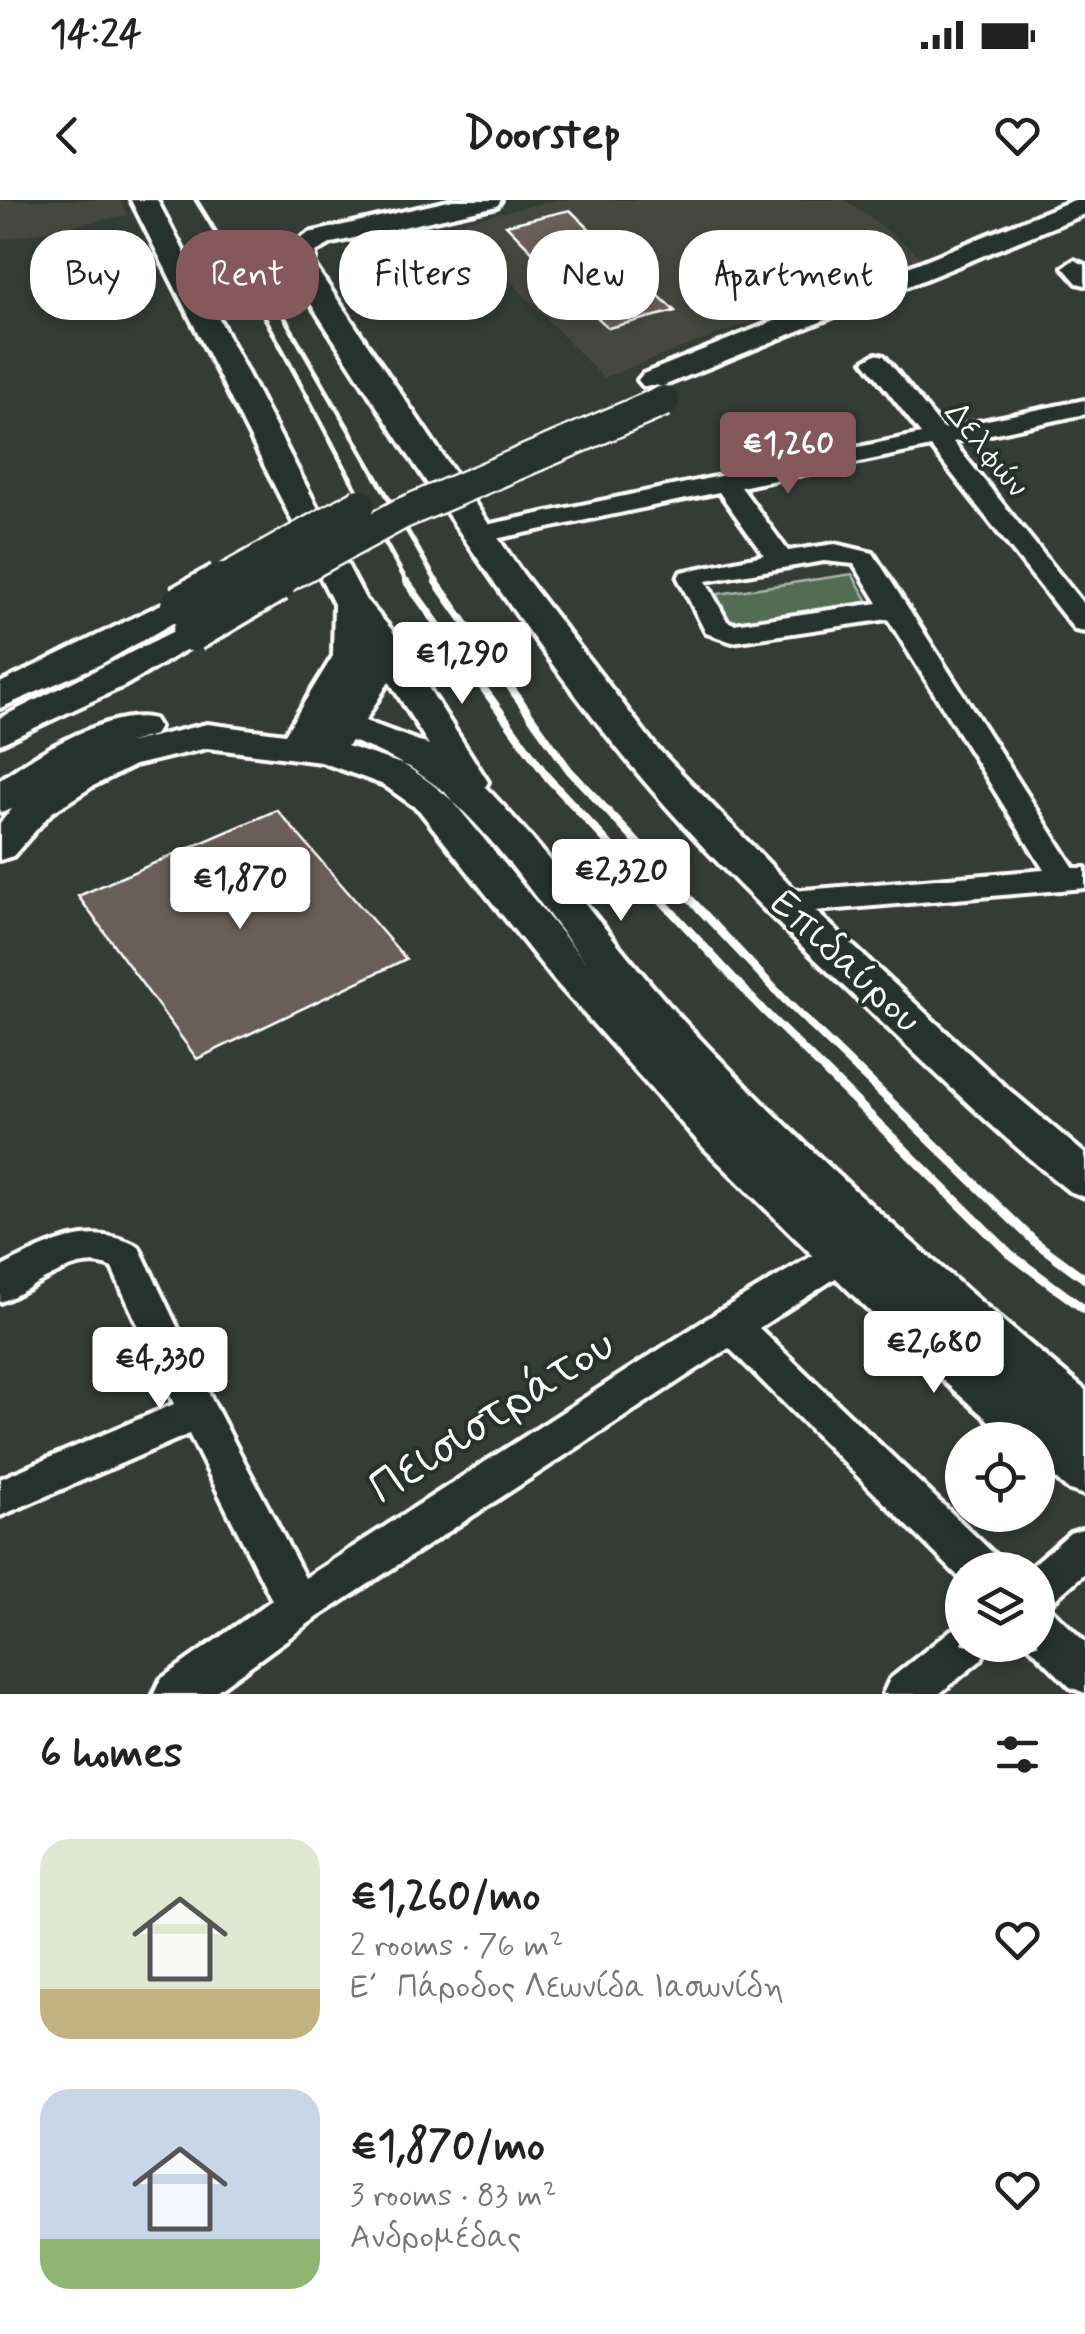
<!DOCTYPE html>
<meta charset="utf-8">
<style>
:root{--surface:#fff;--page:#f2f2f2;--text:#222;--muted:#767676;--accent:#85585c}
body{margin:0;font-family:Mynerve,sans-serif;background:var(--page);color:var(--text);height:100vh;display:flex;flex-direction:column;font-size:38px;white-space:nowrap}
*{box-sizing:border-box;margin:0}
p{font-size:32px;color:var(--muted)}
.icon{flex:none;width:55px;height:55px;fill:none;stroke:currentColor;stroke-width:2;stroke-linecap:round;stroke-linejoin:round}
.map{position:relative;height:1494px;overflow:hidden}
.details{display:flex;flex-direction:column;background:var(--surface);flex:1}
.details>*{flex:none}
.guide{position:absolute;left:30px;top:30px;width:1025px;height:90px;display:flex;gap:20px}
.tools{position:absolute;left:945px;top:1222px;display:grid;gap:20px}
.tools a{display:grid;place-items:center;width:110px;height:110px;border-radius:50%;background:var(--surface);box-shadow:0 5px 15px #0003;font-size:50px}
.price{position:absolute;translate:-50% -85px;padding:0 22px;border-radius:10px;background:#fff;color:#222;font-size:32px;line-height:65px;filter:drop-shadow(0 2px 5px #0008)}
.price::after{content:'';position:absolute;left:50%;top:60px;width:30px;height:22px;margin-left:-15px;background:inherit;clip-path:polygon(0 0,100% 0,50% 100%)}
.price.selected{background:var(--accent);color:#fff}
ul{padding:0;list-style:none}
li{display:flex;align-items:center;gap:30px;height:250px;padding:0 40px}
li span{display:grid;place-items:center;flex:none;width:280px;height:200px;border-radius:30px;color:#555}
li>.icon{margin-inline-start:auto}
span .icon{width:120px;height:120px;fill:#fffc;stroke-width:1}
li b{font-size:42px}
h2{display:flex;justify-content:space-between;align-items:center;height:120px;padding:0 40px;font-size:42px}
.pill{padding:0 35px;border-radius:40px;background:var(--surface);box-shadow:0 5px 15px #0003;font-size:35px;line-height:90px}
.pill.selected{background:var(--accent);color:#fff}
.status{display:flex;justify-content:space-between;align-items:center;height:70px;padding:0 50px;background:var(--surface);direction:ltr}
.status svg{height:28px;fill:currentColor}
header{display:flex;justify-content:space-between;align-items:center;height:130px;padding:0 40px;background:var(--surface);font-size:45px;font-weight:700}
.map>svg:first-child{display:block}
.built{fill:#444640}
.green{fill:#526d54;stroke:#a8b6aa;stroke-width:2.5}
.building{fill:#6b5f59;stroke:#fff;stroke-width:2.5}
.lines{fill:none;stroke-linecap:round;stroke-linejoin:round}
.minor-casing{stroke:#fff;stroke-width:8}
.tertiary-casing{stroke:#fff;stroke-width:8}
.minor{fill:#26332d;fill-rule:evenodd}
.tertiary{fill:#26332d;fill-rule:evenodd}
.rail-far2{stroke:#fff;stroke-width:5}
.rail-far1{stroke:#fff;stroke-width:8}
.rail{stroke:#fff;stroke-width:9}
.tertiary-bridge-far1-casing{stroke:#fff;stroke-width:35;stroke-linecap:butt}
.tertiary-bridge-casing{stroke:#fff;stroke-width:45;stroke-linecap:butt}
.tertiary-bridge-far1{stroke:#26332d;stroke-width:30}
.tertiary-bridge{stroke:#26332d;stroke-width:38}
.labels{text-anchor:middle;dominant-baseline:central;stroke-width:8;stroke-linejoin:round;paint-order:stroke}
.far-street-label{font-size:32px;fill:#fff;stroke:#26332d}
.street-label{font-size:40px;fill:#fff;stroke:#26332d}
.near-street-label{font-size:48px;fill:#fff;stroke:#26332d}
</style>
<div class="status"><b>14:24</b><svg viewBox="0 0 49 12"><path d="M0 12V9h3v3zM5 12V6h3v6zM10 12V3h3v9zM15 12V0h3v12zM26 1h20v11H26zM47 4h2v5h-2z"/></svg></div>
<header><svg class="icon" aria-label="back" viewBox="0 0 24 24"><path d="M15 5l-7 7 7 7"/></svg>Doorstep<svg class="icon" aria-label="heart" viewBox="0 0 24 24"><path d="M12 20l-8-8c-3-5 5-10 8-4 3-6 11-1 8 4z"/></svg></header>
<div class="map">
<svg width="1085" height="1494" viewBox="0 0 1085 1494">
<rect width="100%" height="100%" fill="#343c36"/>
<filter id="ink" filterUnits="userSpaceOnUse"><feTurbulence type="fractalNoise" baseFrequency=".01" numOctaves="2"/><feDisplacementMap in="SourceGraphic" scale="20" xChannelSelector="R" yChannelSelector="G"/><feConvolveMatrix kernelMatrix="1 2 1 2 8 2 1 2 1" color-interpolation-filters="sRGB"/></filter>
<g filter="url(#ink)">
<path class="built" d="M0 0H120L128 15 0 40Z
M556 0H846L922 57 603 178 455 23Z"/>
<path class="green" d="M852 374 878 418 728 441 705 396Z"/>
<path class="building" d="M570 10 608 47 616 45 644 72 636 74 675 111 608 128 506 25Z
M277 610 406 759 197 859 78 696Z"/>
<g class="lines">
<g class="minor-casing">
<path id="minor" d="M1074 60 1085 65V85L1077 83 1063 67Z
M876 154 884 156 943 229 1085 200V214L953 242 1085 406V432L1075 430 931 247 741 287 788 351 835 344 873 353 1074 668H1085V688L780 714 769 711 764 703 769 695 780 692 1044 670 888 419 732 442 706 433 678 378 681 372 764 355 719 292 481 342 468 334 481 326 921 234 864 161ZM824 361 854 364 878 403 734 424 727 421 706 381Z
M861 1027 874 1031 879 1042 874 1053 759 1128 996 1356 1002 1370H962V1380L729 1148 312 1421 212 1494H154L161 1479 272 1400 189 1234 0 1316V1279L174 1204 112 1068C78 1049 32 1091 0 1102V1068C45 1045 90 1020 139 1047L212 1200 305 1378 716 1113Z
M1085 1328V1373L1053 1401 1041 1406 1053 1411 1085 1442V1493L1070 1487 1028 1445H1038V1370H1027L1070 1333Z
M962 1426V1445H988L981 1460 939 1494H883L890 1479 951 1430Z"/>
</g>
<g class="tertiary-casing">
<path id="tertiary" d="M131 0H157L365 399 391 429 488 582 485 587C558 662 616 749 687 825 811 957 947 1075 1085 1190V1295L1067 1289 1038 1263V1240H1011L915 1156 704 948 555 781 419 610 384 585 321 562 207 548 135 565 93 586 51 613 13 656 0 660V623L12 609 0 612V580C33 555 112 508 154 519L159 527 154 535 127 543 207 524 285 534 333 456 334 404ZM389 481 429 545 365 521ZM351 541C464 578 517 678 588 765L445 592 410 567 347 546Z
M453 0H501L497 6 332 43 316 52 314 65 519 369 656 547 810 706 1002 884 1085 954V997L1069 991C1000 936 937 874 873 814 789 734 704 654 630 564 502 407 396 235 286 65L293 44 309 33Z
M1074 0H1085V14L663 186H643L638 180 643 174Z
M180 395 192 398 197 405 192 412 101 464 0 508V483Z
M192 422 204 425 209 432 204 439 124 486 0 544V518Z"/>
</g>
<use href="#minor" class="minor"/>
<use href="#tertiary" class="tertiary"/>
<path class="rail-far2" d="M196 0C274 124 336 257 408 384
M260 75 438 384"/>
<path class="rail-far1" d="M407 382 548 578 763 810 827 873
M436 382 569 570 786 801 860 873"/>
<path class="rail" d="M824 870 1010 1054 1085 1110
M858 870 1035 1042 1085 1079"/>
<g class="tertiary-bridge-far1-casing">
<path id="tertiary-bridge-far1" d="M217 384 360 304
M272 384 401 314 664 201"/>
</g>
<g class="tertiary-bridge-casing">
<path id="tertiary-bridge" d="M180 405 221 382
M192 432 277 382"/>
</g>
<use href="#tertiary-bridge-far1" class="tertiary-bridge-far1"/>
<use href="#tertiary-bridge" class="tertiary-bridge"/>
</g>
</g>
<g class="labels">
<g class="far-street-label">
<text transform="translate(986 250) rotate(51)">Δελφών</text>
</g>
<g class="street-label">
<text transform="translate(845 762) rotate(43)">Επιδαύρου</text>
</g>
<g class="near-street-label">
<text transform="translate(492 1217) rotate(-33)">Πεισιστράτου</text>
</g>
</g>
</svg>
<div class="tools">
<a><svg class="icon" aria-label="locate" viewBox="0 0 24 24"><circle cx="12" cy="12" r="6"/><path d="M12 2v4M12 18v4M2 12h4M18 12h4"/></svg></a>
<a><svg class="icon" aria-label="layers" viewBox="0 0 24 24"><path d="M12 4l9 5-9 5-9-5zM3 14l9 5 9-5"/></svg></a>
</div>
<b class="price selected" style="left:788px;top:297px">€1,260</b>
<b class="price" style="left:462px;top:507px">€1,290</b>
<b class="price" style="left:621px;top:724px">€2,320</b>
<b class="price" style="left:240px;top:732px">€1,870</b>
<b class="price" style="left:934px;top:1196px">€2,680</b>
<b class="price" style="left:160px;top:1212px">€4,330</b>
<div class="guide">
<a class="pill">Buy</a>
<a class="pill selected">Rent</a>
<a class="pill">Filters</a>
<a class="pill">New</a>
<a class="pill">Apartment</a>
</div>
</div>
<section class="details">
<h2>6 homes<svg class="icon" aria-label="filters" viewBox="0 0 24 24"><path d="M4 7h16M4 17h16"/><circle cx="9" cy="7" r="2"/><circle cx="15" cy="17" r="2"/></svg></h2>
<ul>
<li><span style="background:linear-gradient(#dfe7d0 75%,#c2b280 0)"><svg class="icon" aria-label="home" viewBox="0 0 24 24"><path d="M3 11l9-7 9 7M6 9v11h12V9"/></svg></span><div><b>€1,260/mo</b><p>2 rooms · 76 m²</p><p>Ε΄ Πάροδος Λεωνίδα Ιασωνίδη</p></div><svg class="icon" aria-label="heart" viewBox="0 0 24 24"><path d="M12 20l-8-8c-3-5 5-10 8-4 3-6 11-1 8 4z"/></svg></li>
<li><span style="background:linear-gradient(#c9d6e8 75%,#8fb573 0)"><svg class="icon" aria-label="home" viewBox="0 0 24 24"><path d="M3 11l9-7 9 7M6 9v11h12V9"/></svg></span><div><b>€1,870/mo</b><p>3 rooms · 83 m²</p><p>Ανδρομέδας</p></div><svg class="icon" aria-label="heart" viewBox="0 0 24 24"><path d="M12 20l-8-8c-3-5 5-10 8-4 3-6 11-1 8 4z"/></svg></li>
</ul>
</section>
